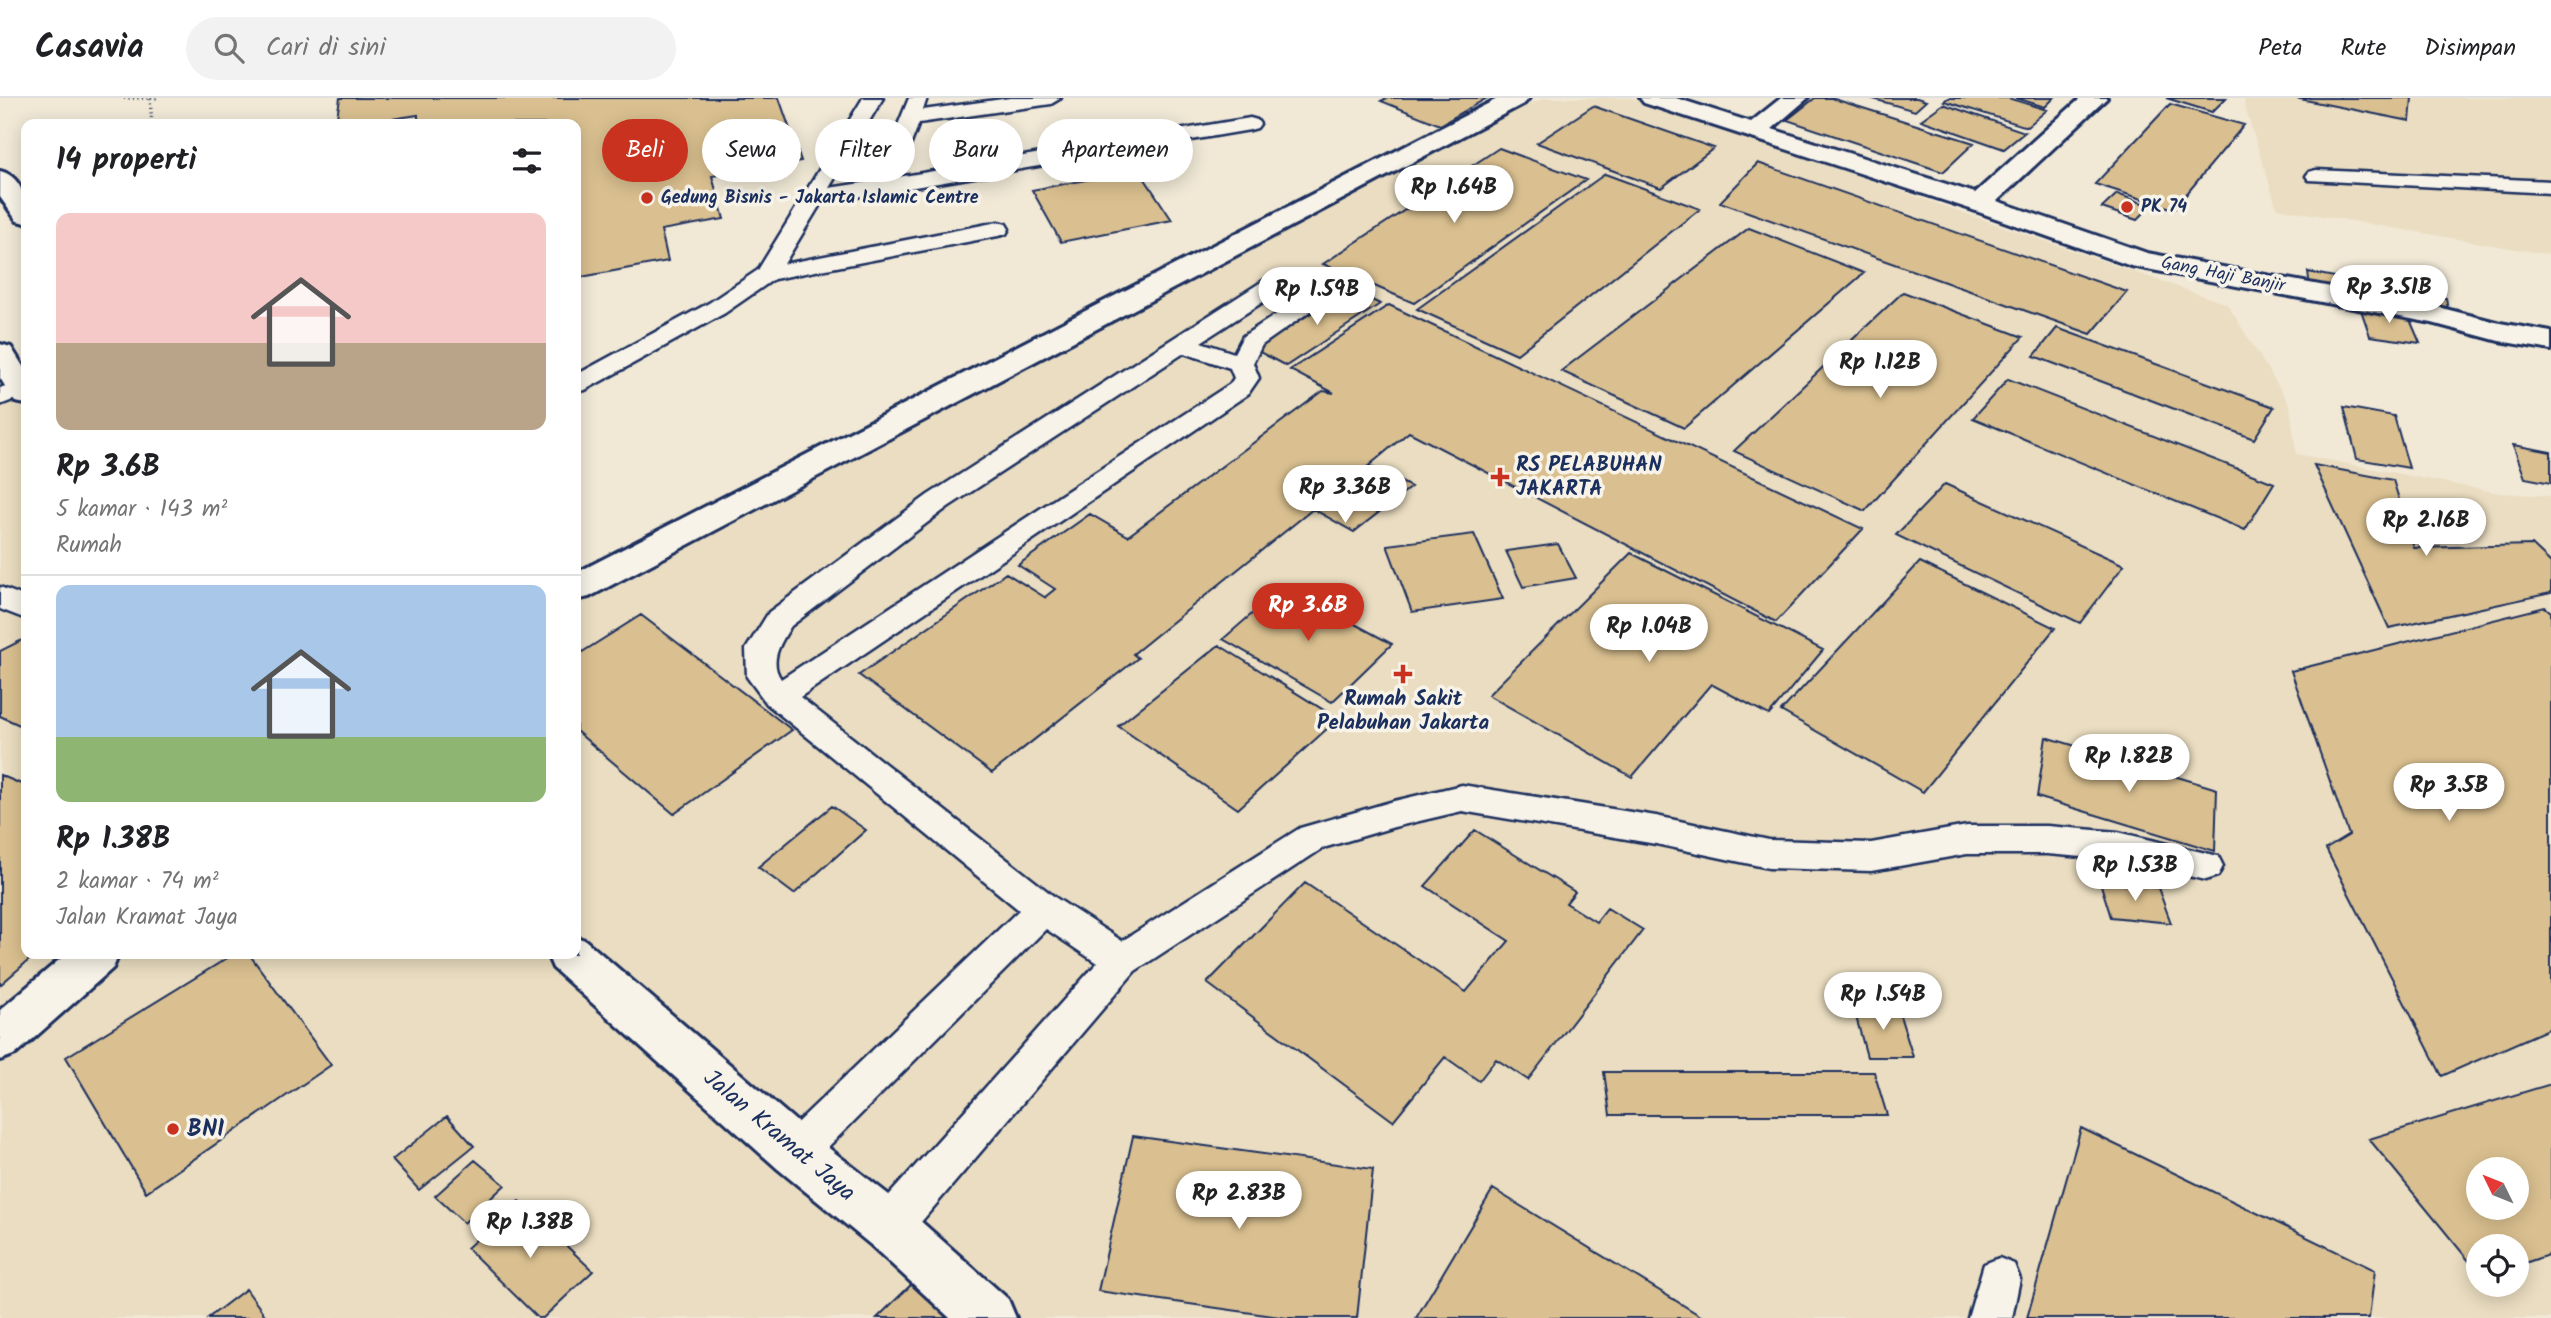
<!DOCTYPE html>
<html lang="id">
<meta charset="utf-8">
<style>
:root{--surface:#fff;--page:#f2f2f2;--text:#202124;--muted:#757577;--line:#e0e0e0;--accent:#c8321e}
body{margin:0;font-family:Kalam,sans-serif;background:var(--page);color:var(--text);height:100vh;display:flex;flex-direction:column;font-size:26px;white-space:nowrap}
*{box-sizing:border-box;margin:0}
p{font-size:23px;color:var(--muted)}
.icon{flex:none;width:38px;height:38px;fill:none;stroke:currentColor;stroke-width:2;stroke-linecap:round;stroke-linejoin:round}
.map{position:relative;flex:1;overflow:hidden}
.panel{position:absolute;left:21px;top:21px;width:560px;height:840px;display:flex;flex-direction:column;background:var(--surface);border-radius:14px;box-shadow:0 4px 18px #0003}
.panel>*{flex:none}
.top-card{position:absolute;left:602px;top:21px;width:665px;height:63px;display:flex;gap:14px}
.needle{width:46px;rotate:313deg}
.buttons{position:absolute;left:2466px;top:1059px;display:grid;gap:14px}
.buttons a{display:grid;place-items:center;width:63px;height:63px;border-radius:50%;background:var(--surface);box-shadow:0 4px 18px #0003;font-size:35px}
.price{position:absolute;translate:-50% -60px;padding:0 16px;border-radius:24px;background:#fff;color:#222;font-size:23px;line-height:46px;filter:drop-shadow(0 2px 4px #0008)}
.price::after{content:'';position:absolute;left:50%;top:42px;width:21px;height:16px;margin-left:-10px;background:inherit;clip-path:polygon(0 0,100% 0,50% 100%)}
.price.current{background:var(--accent);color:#fff}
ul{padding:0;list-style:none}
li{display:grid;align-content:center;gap:14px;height:371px;padding:0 35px}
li+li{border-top:2px solid var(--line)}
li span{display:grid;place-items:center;height:217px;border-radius:14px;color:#555}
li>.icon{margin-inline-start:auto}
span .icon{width:126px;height:126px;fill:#fffc;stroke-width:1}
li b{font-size:30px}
h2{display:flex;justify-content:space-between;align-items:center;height:84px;padding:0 35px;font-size:30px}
.pill{padding:0 24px;border-radius:32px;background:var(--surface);box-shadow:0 4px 18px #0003;font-size:24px;line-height:63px}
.pill.current{background:var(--accent);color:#fff}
header{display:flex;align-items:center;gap:42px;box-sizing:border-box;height:98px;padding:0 35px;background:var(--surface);border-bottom:2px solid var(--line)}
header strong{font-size:33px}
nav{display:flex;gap:38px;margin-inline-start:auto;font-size:24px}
.search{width:490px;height:63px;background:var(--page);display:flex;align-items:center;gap:18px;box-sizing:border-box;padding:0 24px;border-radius:38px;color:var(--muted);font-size:26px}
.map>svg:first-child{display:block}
.built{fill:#eaddc1;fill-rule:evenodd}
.building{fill:#dac090;stroke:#1b2f5e;stroke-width:2;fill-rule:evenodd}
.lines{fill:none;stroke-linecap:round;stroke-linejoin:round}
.service-casing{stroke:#1b2f5e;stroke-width:5}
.minor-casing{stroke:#1b2f5e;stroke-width:6}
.tertiary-casing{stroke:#1b2f5e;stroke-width:6}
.path{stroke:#1b2f5e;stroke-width:3.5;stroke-dasharray:1 3.5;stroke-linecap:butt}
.service{fill:#f7f3e8;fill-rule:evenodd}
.minor{fill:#f7f3e8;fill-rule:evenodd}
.tertiary{fill:#f7f3e8;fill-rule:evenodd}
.poi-dot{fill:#c8321e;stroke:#f7f3e8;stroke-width:2.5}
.labels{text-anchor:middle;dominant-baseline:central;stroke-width:7;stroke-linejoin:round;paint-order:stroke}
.far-poi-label{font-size:18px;font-weight:bold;fill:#1b2f5e;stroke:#f7f3e8;text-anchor:start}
.far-street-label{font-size:18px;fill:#1b2f5e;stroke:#f7f3e8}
.poi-label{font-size:21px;font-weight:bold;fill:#1b2f5e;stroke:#f7f3e8;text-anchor:start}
.near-poi-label{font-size:24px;font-weight:bold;fill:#1b2f5e;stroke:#f7f3e8;text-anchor:start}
.near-street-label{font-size:24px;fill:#1b2f5e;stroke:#f7f3e8}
</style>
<header>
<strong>Casavia</strong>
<div class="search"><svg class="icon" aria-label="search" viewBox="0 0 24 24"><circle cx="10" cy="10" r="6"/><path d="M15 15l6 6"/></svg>Cari di sini</div>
<nav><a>Peta</a><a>Rute</a><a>Disimpan</a></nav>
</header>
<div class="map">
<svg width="2551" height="1220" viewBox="0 0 2551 1220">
<rect width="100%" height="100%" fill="#f1e9d6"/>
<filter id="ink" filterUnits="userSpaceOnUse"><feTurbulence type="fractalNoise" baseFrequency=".0143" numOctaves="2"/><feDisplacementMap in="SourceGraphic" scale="14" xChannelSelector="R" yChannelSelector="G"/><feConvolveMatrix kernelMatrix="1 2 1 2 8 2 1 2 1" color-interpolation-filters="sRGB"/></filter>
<g filter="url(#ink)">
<path class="built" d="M1544 0H1632L2227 206 2290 307 2296 356 2499 395 2551 398V1220H0V268L26 307V856H576V492L1306 121 1477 30ZM2478 1071H2516V1110H2478ZM2478 1148H2516V1186H2478Z
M2245 0H2551V157L2277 110 2244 6Z"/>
<path class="building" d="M340 0H779L801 63 712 78 724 121 661 132 668 163 576 180V26H418V17L360 26H336Z
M1387 0H1487L1440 27 1381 3Z
M1815 0H1831L1974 45 1943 74 1787 22Z
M1870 0H1917L1926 3 1915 13Z
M1948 0H2008L2047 12 2027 29 1944 3Z
M2016 0H2054L2045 9Z
M2166 0H2226L2212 14Z
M2295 0H2412L2410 23Z
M1943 6 2025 34 2004 51 1921 22Z
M2170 6 2244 27 2174 111 2095 86Z
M1593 8 1714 50 1661 90 1537 45Z
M1499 50 1586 82 1414 205 1323 166Z
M1758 65 2127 194 2091 236 1720 104Z
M1139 72 1172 122 1061 144 1032 92Z
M1605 76 1700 111 1517 256 1417 211Z
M2117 96 2151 108 2137 122 2102 110Z
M1749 130 1864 175 1684 330 1561 273Z
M2308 174 2446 200 2449 216 2310 190Z
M1349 191 1380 206 1286 268 1254 251Z
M1903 194 2023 239 1865 413 1734 353Z
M1389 207 1863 431 1776 524 1409 334 1366 370 1370 368 1411 389 1354 434 1313 411 1133 556 1138 560 992 675 859 577 1006 475 1046 500 1045 499 1055 491 1018 467 1090 416 1128 438 1323 293 1334 295 1290 272Z
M2360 209 2408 217 2420 245 2370 238Z
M2057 230 2274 309 2254 341 2034 258Z
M2008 281 2274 385 2245 432 1973 320Z
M2344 309 2394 318 2409 370 2357 361Z
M2513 347 2551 354V385L2525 380Z
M2314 367 2393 382 2414 450 2532 447 2551 465V495L2389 530Z
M1945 386 2124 467 2080 525 1896 437Z
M1474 436 1503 501 1412 514 1387 447Z
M1558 446 1576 480 1523 489 1506 453Z
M1631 455 1823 552 1769 617 1711 586 1632 679 1488 597Z
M1920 464 2055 530 1923 694 1781 613Z
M1284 488 1392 546 1332 604 1223 541Z
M2545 509 2551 514V930L2442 978 2326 751 2349 737 2291 573Z
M641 517 792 632 674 716 576 633V558Z
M26 540V630L0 618V553Z
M1219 547 1338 621 1238 711 1118 628Z
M2046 639 2217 691 2215 753 2037 699Z
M0 677 26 688V856H36L0 887Z
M832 708 866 732 794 796 758 769Z
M1475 732 1575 794 1566 805 1596 824 1607 810 1643 832 1528 982 1496 961 1479 983 1445 959 1393 1023 1207 885 1305 785 1466 894 1509 843 1425 788Z
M2100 784 2158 790 2171 825 2111 819Z
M234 856H249L331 967 146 1094 66 959Z
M1853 908H1897L1913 959H1867Z
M1604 974H1874L1887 1017H1610Z
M2551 986V1156L2516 1168V1148H2478V1174L2369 1041ZM2478 1071H2516V1110H2478Z
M447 1018 474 1048 419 1092 392 1062Z
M2081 1030 2375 1172 2369 1220H2027Z
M1133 1038 1373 1071 1357 1220H1287L1098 1193Z
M475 1062 505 1087 464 1125 435 1098Z
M1493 1091 1704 1220H1416Z
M519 1103 593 1173 543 1220H538L467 1150Z
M916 1182 954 1220H877Z
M246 1191 267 1220H208Z"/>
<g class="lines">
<g class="service-casing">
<path id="service" d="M863 0H883L829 90 875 83 909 0H927L923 12 1010 0H1061L1051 6 919 25 898 79 1250 20 1257 22 1260 26 1257 30 1250 32 821 105 784 166 998 124 1006 126 1009 131 1006 136 998 138 774 181 725 215 585 292 576 294V277L709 205 758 172 801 102 799 100 805 95Z
M2316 72 2551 83V95L2309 82 2306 78 2309 74Z
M1290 178 1313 184 1325 203 1262 247 1253 265 1259 280 1248 296 800 599 1056 800 1122 843 1300 730 1394 703 1462 687 1656 718 1769 742 1871 745 1967 728H2047L2118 734 2218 758 2223 768 2218 778 2206 782 2118 762 2047 756H1967L1871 773 1769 770 1656 746 1462 713 1394 729 1323 750 1135 873 904 1144 889 1150 874 1144 868 1129 874 1114 1097 865 1046 831 809 1068 795 1073 781 1068 775 1054 781 1040 1019 812 767 606 747 579 746 551 769 514 928 397 1266 181ZM1290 192 1296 194 1300 201 1243 238 1234 255 1201 244 1280 193ZM1184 255 1230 270 1234 280 1230 286 781 581C768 563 781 544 791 528L948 409Z
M22 282 26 284V297L0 307V290Z
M0 489 26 499V521L0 511Z
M1999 1160 2014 1166 2020 1181 2012 1220H1968L1984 1166Z"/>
</g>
<g class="minor-casing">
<path id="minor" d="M1499 0H1529L1525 5 589 499 576 502V475Z
M1640 0H1676L1751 24 1781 0H1808L1772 31 1975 95 2081 0H2107L1997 103 2147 155 2434 208 2500 225 2551 234V252L2499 243 2432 225 2131 168 1970 111 1644 5Z
M66 856H119L113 870 16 956 0 962V912Z"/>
</g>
<g class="tertiary-casing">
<path id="tertiary" d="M0 73C24 79 26 104 26 125L17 123 0 99Z
M0 246 11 249 26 273V306L15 304 0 280Z
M576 839 585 842 812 1037 907 1111 1008 1201 1016 1220H950L871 1147 778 1071 553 870 547 856H576Z"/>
</g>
<path class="path" d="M124 0H158
M150 1 152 26"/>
<use href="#service" class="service"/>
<use href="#minor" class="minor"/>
<use href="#tertiary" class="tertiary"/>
</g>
</g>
<g class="poi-dot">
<circle cx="647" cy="100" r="7"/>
<circle cx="2127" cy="109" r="7"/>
<path d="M1496.5 368.5h7v7h7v7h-7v7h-7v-7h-7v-7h7z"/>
<path d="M1399.5 565.5h7v7h7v7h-7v7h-7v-7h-7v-7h7z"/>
<circle cx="173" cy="1031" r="7"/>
</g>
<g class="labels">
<g class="far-poi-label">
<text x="661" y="100">Gedung Bisnis - Jakarta Islamic Centre</text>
<text x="2141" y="109">PK 74</text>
</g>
<g class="far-street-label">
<text transform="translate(2223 177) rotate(11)">Gang Haji Banjir</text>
</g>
<g class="poi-label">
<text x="1516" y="367">RS PELABUHAN<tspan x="1516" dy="24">JAKARTA</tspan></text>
<text x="1403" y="601" text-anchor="middle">Rumah Sakit<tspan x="1403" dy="24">Pelabuhan Jakarta</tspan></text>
</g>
<g class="near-poi-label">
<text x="187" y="1031">BNI</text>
</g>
<g class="near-street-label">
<text transform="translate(779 1038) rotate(40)">Jalan Kramat Jaya</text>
</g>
</g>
</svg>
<div class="buttons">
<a><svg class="needle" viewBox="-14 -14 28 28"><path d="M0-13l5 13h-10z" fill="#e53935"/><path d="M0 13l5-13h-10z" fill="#757577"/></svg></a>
<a><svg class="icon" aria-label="locate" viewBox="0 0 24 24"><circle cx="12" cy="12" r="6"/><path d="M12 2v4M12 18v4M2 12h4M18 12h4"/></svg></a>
</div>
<b class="price" style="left:1454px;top:127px">Rp 1.64B</b>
<b class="price" style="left:2389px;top:227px">Rp 3.51B</b>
<b class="price" style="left:1317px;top:229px">Rp 1.59B</b>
<b class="price" style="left:1880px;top:302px">Rp 1.12B</b>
<b class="price" style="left:1345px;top:427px">Rp 3.36B</b>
<b class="price" style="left:2426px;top:460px">Rp 2.16B</b>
<b class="price current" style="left:1308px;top:545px">Rp 3.6B</b>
<b class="price" style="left:1649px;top:566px">Rp 1.04B</b>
<b class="price" style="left:2129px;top:696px">Rp 1.82B</b>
<b class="price" style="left:2449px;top:725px">Rp 3.5B</b>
<b class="price" style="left:2135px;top:805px">Rp 1.53B</b>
<b class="price" style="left:1883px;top:934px">Rp 1.54B</b>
<b class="price" style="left:1239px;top:1133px">Rp 2.83B</b>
<b class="price" style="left:530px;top:1162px">Rp 1.38B</b>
<div class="top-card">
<a class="pill current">Beli</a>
<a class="pill">Sewa</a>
<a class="pill">Filter</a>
<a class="pill">Baru</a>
<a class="pill">Apartemen</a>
</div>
<section class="panel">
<h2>14 properti<svg class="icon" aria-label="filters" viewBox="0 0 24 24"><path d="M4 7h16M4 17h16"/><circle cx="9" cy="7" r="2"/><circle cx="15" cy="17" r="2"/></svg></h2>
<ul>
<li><span style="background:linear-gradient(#f6c9c9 60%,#b9a48a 0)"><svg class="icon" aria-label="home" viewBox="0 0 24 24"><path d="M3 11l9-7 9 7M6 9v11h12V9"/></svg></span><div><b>Rp 3.6B</b><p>5 kamar · 143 m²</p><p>Rumah</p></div></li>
<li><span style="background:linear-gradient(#a9c7e8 70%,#8fb573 0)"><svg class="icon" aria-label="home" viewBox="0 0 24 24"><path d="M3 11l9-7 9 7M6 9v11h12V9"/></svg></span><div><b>Rp 1.38B</b><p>2 kamar · 74 m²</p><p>Jalan Kramat Jaya</p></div></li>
</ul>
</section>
</div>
